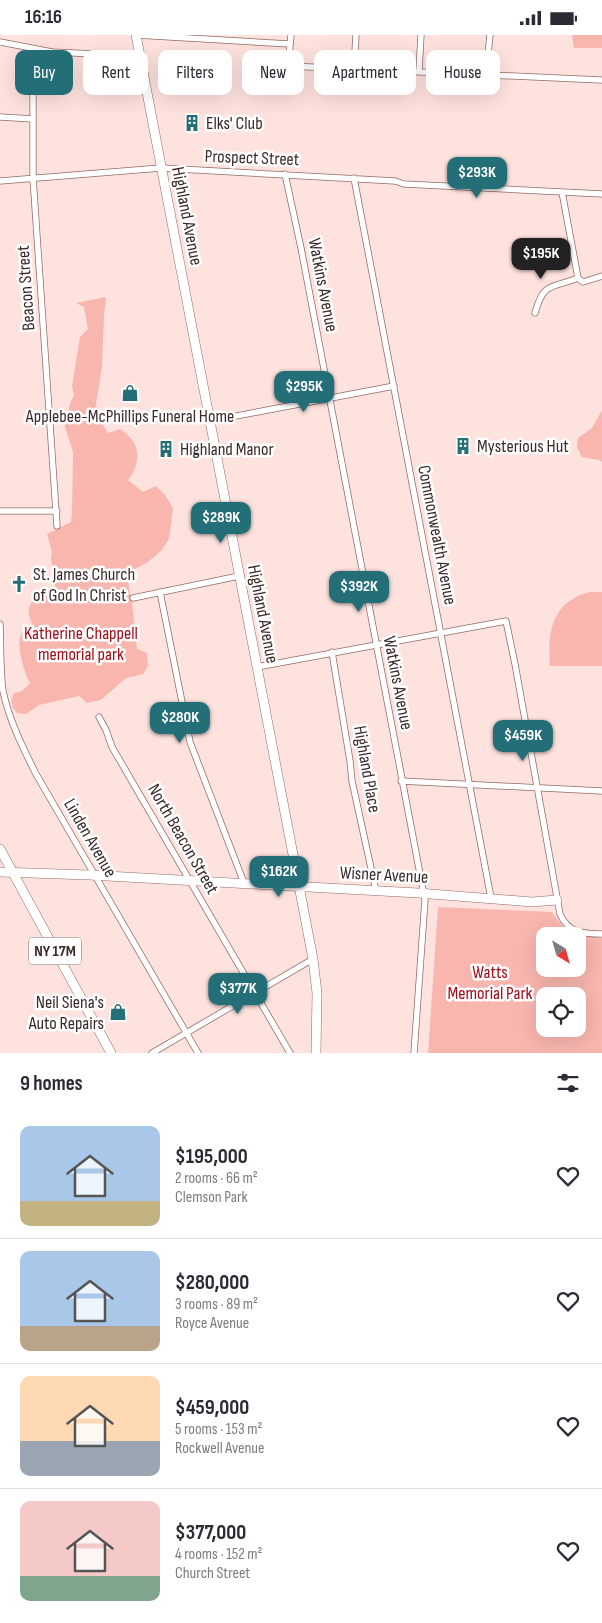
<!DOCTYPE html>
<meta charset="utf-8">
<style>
:root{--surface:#fff;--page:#f7f7f7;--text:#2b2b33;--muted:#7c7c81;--line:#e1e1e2;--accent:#246e77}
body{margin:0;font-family:"Sofia Sans Condensed",sans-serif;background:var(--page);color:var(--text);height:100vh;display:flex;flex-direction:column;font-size:19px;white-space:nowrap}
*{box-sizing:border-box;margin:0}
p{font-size:16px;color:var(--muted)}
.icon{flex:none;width:28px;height:28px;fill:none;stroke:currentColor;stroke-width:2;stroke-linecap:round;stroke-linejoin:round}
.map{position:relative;height:1018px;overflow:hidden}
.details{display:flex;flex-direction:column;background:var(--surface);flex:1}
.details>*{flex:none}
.guide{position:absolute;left:15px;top:15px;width:572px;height:45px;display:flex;gap:10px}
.needle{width:32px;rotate:143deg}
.controls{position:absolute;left:536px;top:892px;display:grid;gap:10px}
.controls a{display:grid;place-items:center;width:50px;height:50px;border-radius:10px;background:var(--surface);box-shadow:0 5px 20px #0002;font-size:25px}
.price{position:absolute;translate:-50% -42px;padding:0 11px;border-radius:10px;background:var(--accent);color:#fff;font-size:16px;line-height:32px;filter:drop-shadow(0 1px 2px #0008)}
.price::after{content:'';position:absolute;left:50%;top:30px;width:15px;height:11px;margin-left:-8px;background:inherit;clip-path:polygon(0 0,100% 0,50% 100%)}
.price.on{background:#222;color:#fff}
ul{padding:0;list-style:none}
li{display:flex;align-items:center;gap:15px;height:125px;padding:0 20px}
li+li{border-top:1px solid var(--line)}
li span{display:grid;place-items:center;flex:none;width:140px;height:100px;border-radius:10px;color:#555}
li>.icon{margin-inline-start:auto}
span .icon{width:60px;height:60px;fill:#fffc;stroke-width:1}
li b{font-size:21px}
h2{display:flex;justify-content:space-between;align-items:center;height:60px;padding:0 20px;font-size:21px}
.chip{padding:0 18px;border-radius:10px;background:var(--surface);box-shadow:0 5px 20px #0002;font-size:18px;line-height:45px}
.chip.on{background:var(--accent);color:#fff}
.status{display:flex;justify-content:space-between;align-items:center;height:35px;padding:0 25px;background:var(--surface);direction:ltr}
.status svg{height:14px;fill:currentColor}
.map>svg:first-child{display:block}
.green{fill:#f8b6af;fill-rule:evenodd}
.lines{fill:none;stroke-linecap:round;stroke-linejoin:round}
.street-casing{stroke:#936a66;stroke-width:7}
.secondary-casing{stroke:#936a66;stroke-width:10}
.primary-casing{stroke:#936a66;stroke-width:10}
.street{stroke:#fff;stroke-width:5.5}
.secondary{stroke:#fff;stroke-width:9}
.primary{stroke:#fff;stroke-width:9}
.labels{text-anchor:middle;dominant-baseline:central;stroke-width:5;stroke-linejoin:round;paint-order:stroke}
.shield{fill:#fff;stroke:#766968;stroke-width:1}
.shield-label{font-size:16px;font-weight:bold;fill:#3b2927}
.poi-label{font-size:18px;fill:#3b2927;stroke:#fff;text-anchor:start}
.street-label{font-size:18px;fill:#3b2927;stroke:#fff}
.park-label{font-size:18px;fill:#a00e18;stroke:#fff}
</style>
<div class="status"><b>16:16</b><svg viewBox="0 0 49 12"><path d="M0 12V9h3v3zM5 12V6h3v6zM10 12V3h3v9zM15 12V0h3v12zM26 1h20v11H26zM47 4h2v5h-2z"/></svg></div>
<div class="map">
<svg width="602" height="1018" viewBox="0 0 602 1018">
<rect width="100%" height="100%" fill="#fee2de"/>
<path class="green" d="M572 0H602V13H574Z
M106 262 104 281 102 331 96 369 100 385 108 398 121 394C125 398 132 403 134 408 141 421 136 435 128 445L143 457 156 451 165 460 173 473 169 504 162 515 148 527 131 536 128 546 132 568 137 614 147 618 148 631 143 639 126 643 101 665 87 668 79 661 39 670 26 679 17 678C11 671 10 666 14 658L22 656 30 648C24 637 16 611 21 600 22 595 28 591 32 588 21 566 40 562 55 551L51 524 52 517 47 499 71 487 72 477 73 417 65 392 70 369 74 360 72 351 80 302 88 294 84 272 76 268Z
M602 375V427L599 425 582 422 577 412 578 403 592 393Z
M590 557H602V631H550C547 598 552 566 590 557Z
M438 872 552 877C569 902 573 901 602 903V1018H428ZM545 901H578V934H545ZM545 961H578V994H545Z"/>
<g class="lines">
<g class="street-casing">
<path id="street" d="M136 0 290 9
M291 0 288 31 601 45
M0 7 52 17 139 21
M52 17 36 45 33 53V143L57 491
M354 33 356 0
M419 36 421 0
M486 39 490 0
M0 82 33 84
M285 139 301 213 425 865 414 1018
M354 143 491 863
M0 146 161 133 395 146 404 149 602 159
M562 157 578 243
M535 278C544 246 551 254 578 243L583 247 602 241
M210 386 394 351
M0 476H57
M160 557 190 707 244 848
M133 563 239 541
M0 589C1 611 0 634 3 656 9 685 23 713 36 739L198 1018
M332 617 350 726 352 746 376 856
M257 632 506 586 515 629 560 879C568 898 584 899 602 899
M99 682 106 695 112 712 290 1018
M401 746 602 756
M152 1018 313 924"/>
</g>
<g class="secondary-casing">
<path id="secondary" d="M136 0 313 924 317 958 316 1018
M0 837 89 840 418 858 532 867 557 865"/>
</g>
<g class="primary-casing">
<path id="primary" d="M0 814 111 1018"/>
</g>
<use href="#street" class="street"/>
<use href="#secondary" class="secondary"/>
<use href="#primary" class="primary"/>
</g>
<defs>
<g id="building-bare" transform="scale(1.35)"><path d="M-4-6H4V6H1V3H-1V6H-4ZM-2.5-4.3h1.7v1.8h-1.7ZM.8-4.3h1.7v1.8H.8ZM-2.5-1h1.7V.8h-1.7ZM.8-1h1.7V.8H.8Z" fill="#246e77" stroke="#fff" stroke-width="2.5" paint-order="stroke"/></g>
<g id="shop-bare" transform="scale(1.35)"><path d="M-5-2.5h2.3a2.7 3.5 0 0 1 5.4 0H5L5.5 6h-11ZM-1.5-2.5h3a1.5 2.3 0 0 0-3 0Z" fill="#246e77" stroke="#fff" stroke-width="2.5" paint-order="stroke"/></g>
<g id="church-bare" transform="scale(1.35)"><path d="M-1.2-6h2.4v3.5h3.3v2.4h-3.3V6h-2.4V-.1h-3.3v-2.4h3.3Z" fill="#246e77" stroke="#fff" stroke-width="2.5" paint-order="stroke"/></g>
</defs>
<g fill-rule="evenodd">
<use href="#building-bare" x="192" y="88"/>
<use href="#shop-bare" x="130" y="358"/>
<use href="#building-bare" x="463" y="411"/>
<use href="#building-bare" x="166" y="414"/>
<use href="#church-bare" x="19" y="549"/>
<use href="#shop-bare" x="118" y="977"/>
</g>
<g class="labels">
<rect class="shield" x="29" y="902.5" width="52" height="27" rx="4"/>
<g class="shield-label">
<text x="55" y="916">NY 17M</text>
</g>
<g class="poi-label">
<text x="206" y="88">Elks' Club</text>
<text x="130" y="381" text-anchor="middle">Applebee-McPhillips Funeral Home</text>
<text x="477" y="411">Mysterious Hut</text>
<text x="180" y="414">Highland Manor</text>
<text x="33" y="539">St. James Church<tspan x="33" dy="21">of God In Christ</tspan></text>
<text x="104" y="967" text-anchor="end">Neil Siena's<tspan x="104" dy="21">Auto Repairs</tspan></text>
</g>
<g class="street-label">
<text transform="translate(252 123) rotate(2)">Prospect Street</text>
<text transform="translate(187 181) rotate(79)">Highland Avenue</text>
<text transform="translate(323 250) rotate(79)">Watkins Avenue</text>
<text transform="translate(26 253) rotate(-94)">Beacon Street</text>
<text transform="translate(437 500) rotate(79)">Commonwealth Avenue</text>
<text transform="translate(263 579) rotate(79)">Highland Avenue</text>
<text transform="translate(398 648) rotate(79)">Watkins Avenue</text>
<text transform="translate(367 734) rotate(80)">Highland Place</text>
<text transform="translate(90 803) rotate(60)">Linden Avenue</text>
<text transform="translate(183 804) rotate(60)">North Beacon Street</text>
<text transform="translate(384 840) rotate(3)">Wisner Avenue</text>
</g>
<g class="park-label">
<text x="81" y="598">Katherine Chappell<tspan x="81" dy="21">memorial park</tspan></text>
<text x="490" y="937">Watts<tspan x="490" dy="21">Memorial Park</tspan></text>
</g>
</g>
</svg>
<div class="controls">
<a><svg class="needle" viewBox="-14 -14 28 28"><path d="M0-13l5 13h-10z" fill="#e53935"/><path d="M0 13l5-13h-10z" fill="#7c7c81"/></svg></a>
<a><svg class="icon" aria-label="locate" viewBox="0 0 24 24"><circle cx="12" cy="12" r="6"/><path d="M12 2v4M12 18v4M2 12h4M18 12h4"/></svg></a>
</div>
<b class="price" style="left:477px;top:164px">$293K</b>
<b class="price on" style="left:541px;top:245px">$195K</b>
<b class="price" style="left:304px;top:378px">$295K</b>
<b class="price" style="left:221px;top:509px">$289K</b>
<b class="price" style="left:359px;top:578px">$392K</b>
<b class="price" style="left:180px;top:709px">$280K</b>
<b class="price" style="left:523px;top:727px">$459K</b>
<b class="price" style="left:279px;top:863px">$162K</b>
<b class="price" style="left:238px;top:980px">$377K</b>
<div class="guide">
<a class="chip on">Buy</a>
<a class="chip">Rent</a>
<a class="chip">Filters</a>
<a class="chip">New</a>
<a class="chip">Apartment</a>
<a class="chip">House</a>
</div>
</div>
<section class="details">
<h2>9 homes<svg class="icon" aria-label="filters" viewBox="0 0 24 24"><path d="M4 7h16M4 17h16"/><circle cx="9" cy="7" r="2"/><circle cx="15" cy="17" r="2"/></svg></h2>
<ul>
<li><span style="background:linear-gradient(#a9c7e8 75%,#c2b280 0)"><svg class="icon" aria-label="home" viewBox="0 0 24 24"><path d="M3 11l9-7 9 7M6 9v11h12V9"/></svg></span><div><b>$195,000</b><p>2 rooms · 66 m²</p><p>Clemson Park</p></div><svg class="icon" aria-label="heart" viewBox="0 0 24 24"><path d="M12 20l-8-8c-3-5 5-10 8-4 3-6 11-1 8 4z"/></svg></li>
<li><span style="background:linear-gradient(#a9c7e8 75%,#b9a48a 0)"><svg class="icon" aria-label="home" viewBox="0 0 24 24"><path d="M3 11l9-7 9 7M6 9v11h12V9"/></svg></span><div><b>$280,000</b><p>3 rooms · 89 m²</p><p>Royce Avenue</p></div><svg class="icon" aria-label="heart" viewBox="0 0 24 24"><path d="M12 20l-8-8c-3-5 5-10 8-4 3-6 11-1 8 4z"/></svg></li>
<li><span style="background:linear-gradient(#ffd9b3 65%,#9aa5b1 0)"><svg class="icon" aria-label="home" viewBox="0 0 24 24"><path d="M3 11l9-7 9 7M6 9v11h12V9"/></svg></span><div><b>$459,000</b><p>5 rooms · 153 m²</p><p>Rockwell Avenue</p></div><svg class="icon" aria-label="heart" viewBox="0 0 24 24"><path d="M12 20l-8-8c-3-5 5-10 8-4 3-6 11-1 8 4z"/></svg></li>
<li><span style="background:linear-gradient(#f6c9c9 75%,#7fa58c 0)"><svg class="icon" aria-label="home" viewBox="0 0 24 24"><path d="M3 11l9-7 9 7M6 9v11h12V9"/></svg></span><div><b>$377,000</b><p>4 rooms · 152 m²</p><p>Church Street</p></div><svg class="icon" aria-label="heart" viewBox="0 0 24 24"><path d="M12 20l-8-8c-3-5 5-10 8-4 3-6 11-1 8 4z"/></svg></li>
</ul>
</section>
